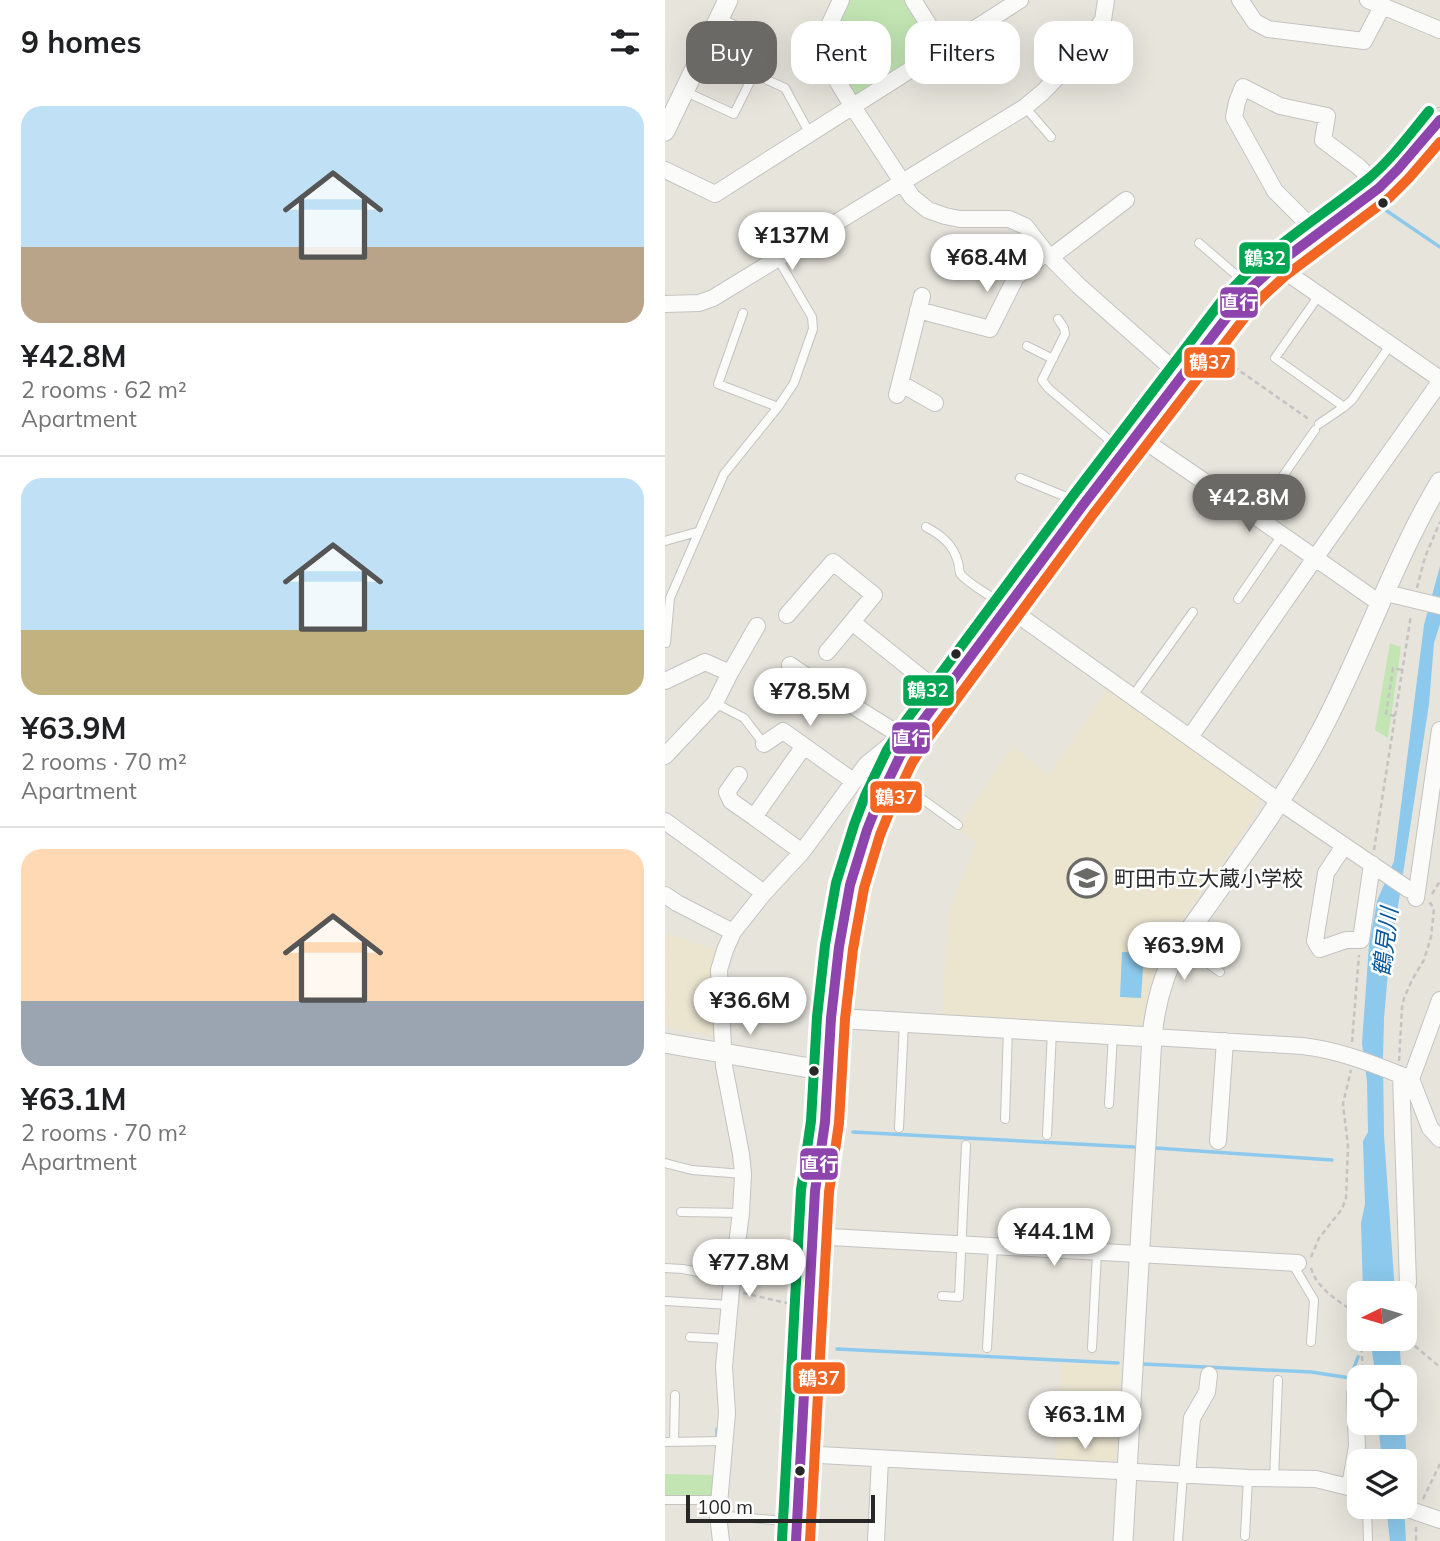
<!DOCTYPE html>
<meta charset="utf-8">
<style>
:root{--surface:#fff;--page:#f6f6f6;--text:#202124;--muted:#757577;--line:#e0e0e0;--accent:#6a6966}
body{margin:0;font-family:Mulish,"Noto Sans JP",sans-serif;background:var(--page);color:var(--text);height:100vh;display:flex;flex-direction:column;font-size:26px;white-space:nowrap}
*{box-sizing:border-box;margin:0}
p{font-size:23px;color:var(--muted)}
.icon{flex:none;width:38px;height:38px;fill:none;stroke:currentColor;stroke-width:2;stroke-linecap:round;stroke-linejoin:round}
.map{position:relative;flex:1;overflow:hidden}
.panel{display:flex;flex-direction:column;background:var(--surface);width:665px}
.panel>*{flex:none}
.top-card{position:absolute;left:21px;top:21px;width:648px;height:63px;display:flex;gap:14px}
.needle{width:46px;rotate:265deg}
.tools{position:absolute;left:682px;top:1281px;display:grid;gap:14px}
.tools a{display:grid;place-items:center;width:70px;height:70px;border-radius:14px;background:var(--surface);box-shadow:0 7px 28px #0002;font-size:35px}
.scale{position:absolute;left:21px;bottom:18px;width:189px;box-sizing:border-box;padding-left:7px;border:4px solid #272727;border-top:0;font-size:19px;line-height:24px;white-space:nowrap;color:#272727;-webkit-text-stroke:5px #fff;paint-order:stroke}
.price{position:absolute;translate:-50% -60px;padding:0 16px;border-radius:24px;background:#fff;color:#222;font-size:23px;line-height:46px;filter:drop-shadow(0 2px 4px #0008)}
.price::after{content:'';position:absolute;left:50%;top:42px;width:21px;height:16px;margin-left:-10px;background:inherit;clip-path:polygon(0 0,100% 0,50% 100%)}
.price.current{background:var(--accent);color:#fff}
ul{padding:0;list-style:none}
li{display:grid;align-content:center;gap:14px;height:371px;padding:0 21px}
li+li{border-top:2px solid var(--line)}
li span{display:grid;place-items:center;height:217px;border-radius:21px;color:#555}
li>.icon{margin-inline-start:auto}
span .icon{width:126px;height:126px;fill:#fffc;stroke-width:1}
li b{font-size:30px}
h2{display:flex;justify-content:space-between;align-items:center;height:84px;padding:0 21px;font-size:30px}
.pill{padding:0 24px;border-radius:21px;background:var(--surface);box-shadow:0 7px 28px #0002;font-size:24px;line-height:63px}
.pill.current{background:var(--accent);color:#fff}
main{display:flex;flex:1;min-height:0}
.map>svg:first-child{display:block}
.education{fill:#ebe5d0}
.green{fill:#c2e5b3}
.water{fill:#8cc9ec}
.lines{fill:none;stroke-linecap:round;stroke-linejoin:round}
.stream{stroke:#8cc9ec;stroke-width:3.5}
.service-casing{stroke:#c4c3c2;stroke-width:10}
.minor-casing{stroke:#c4c3c2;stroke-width:18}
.tertiary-casing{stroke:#c4c3c2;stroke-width:21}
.primary-casing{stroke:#c3c2bf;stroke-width:26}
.path{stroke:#c4c3c2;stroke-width:2.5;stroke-dasharray:5 3.5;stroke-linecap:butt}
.service{stroke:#fbfbfa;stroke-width:8}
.minor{stroke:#fbfbfa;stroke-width:16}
.tertiary{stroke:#fbfbfa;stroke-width:19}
.primary{stroke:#e6e3d1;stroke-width:24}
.bus-1-casing{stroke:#fff;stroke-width:16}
.bus-2-casing{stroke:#fff;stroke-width:16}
.bus-3-casing{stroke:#fff;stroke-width:16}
.bus-1{stroke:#8e44ad;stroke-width:10}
.bus-2{stroke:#f26522;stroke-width:10}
.bus-3{stroke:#00a651;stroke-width:10}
.bus-dot{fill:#272727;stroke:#fff;stroke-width:2.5}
.labels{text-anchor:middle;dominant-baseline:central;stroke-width:5;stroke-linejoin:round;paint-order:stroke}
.poi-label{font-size:21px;fill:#272727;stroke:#fff;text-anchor:start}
.water-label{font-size:23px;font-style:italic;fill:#08589b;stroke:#fff}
.line-badge{stroke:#fff;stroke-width:2.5}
.badge-label{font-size:19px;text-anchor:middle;font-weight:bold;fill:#fff}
</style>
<main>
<section class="panel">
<h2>9 homes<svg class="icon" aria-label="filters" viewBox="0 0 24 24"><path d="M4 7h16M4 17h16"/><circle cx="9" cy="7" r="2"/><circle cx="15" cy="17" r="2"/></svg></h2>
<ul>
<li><span style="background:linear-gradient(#bfe0f5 65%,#b9a48a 0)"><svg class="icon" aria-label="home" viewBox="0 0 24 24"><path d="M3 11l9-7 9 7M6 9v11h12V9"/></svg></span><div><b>¥42.8M</b><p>2 rooms · 62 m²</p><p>Apartment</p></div></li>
<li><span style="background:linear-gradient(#bfe0f5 70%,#c2b280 0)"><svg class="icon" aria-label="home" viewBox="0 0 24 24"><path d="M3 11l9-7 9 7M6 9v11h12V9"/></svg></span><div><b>¥63.9M</b><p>2 rooms · 70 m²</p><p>Apartment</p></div></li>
<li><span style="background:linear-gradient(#ffd9b3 70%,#9aa5b1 0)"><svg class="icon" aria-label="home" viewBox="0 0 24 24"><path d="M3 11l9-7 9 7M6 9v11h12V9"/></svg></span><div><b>¥63.1M</b><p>2 rooms · 70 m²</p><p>Apartment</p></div></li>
</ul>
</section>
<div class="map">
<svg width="775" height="1541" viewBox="0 0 775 1541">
<rect width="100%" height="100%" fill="#e7e4dc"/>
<path class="education" d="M442 690 592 794 594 798 585 823 506 935 492 961 476 1024 471 1027 277 1015 283 913 311 843 292 829 347 746 384 775Z
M1 933 50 949 52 953 50 1036 0 1027Z
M396 1363 456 1366 450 1461 447 1466 391 1463Z"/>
<path class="green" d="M176 0H248L279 49 188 107 153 49Z
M725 643 736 647 723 738 710 730Z
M0 1474 48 1475 47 1497H0Z"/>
<path class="water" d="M775 566V624L769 643 764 704 732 913 725 950 719 1018 718 1058 719 1135 730 1293H698L696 1223 700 1204 698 1141 703 1132 702 1081 697 1043 704 945 712 901 729 861 759 625Z
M457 952 479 953 476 998 455 997Z
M705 1339H734L737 1377H711Z
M713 1423H740L741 1447 740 1469V1461H717Z
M721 1507H739L741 1541H725Z"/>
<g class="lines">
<path class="stream" d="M719 209 775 247
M448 437 459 423
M422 474 434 457
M295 651 320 615
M188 1132 469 1147
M490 1148 667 1160
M172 1349 453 1363
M478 1364 646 1372 685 1378 693 1357
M52 1438V1429"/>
<g class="service-casing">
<path id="service" d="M89 74 120 88 145 134
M19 91 69 114 104 43 56 18
M360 107 386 137
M534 243 584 286
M655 294 610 358 679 407 687 400 726 344
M78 313 53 384 113 407
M393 319 399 328 400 334 377 380 383 388 456 450
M362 346 388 359
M654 424 679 407
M355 478 416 503
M590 516 650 430
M261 527C276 535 288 544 293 562 294 564 294 571 295 573 300 582 330 599 340 605
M0 541 32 532
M573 599 617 535
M1 643 5 598 59 474 113 407 129 383 148 329 147 317 113 259
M467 697 528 612
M50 703 79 718 99 744
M227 777 293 825
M515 944 555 972
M444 1104 448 1035
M340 1119 343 1029
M234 1128 239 1023
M382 1135 387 1031
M0 1163 27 1170 78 1174
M16 1212 76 1213
M627 1263 649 1300 646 1342
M0 1268 18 1269 68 1279
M277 1296 294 1297 301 1145
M0 1301 65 1305
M25 1337 62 1339
M322 1348 328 1246
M427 1348 432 1252
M9 1441 10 1395
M0 1442 60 1441
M609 1479 613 1380
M0 1500H53
M702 1507 703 1541
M53 1515 130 1522
M580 1536 583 1478
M513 1541 518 1474"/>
</g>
<g class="minor-casing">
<path id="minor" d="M176 0 153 49 188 107 247 197 263 210 280 216 295 219H344L360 226 381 253 414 286 517 377
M248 0 279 49
M575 0 590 22 603 29 699 41 717 7
M703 0 775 30
M0 170 50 194 355 0
M653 234 610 191 569 117 572 102 578 87 615 106 662 116 658 140 694 167 714 188
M386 257 461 200
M611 265 775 379
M0 304 34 303 48 298 360 107 378 92 403 66 438 20 441 0
M253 310 325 329 351 277 381 253
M235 383 270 403
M232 395 257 296
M471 435 590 516 716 604
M721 593 775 606
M342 607 615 802 743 889 751 892
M122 615 168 562 209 595 187 622
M162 652 187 622 277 694
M125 665C164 692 204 715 244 741
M0 681 40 662 65 673
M525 737 650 558 775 382
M99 744 118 731 188 781
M0 756 50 703 65 673 92 626
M74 775 62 792 66 801 89 817
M0 821 99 893
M679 846 661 873 650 941 655 949 681 940H696L707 864
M137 852 89 817 139 746
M0 895 12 903 68 932
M751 898 775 730
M487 1037 637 1046C675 1050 710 1065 746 1079L765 1128 775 1139
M736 1075 743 1283
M746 1079 775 1000
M553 1141 560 1041
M147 1236 633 1263
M136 1454 583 1478 651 1479 695 1490
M522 1475 527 1418 542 1392 544 1375
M685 1486 692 1446 690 1394
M737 1507 775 1520
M56 1541 53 1515 62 1413 59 1367 66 1290 76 1213 78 1174 76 1154 59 1066 54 970 60 950 68 932 99 893 137 852 201 765 224 746 244 741
M211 1541 215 1459"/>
</g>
<g class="tertiary-casing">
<path id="tertiary" d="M0 131 63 0
M166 1018 487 1037
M0 1043 162 1071
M458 1541 487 1037C490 1005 499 972 515 944 564 874 616 807 656 731 699 650 728 561 775 482"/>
</g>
<g class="primary-casing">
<path id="primary" d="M131 1541 150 1191 160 1122 166 1018 174 947 185 885 202 830 213 802 235 756 251 730 418 505 569 308 586 288 611 265 714 188 733 169 775 120"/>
</g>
<path class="path" d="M555 357 645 420
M752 588 760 557 775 522
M730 716 721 714 728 668 737 670
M709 850 746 615
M767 894 775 881
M687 1042 694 955
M734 1061 737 1008 739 998 747 980 759 960 766 937 769 909 764 901
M646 1257 654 1238 677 1209 681 1198 683 1146 678 1104 686 1070
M646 1268C652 1290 677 1303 695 1316
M78 1293 126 1304
M743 1297 745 1342 775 1367
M696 1339 698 1377
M758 1499 775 1464
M751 1527V1541"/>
<use href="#service" class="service"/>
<use href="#minor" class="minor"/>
<use href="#tertiary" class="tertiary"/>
<use href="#primary" class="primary"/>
<g class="bus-1-casing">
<path id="bus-1" d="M131 1541 150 1191 160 1122 166 1018 174 947 185 885 202 830 213 802 235 756 251 730 418 505 569 308 586 288 611 265 714 188 733 169 775 120"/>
</g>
<g class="bus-2-casing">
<path id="bus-2" d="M145 1541 164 1192 174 1123 180 1019 188 949 199 888 215 835 226 808 247 763 263 738 429 513 580 317 596 298 620 276 724 198 744 178 775 142"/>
</g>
<g class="bus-3-casing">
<path id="bus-3" d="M117 1540 136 1190 146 1121 152 1017 160 945 171 883 189 825 200 796 222 750 240 722 407 497 558 299C601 249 653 219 703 179 726 160 745 134 764 111"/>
</g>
<use href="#bus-1" class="bus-1"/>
<use href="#bus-2" class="bus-2"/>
<use href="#bus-3" class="bus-3"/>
</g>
<defs>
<g id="school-ring" transform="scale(2.0125)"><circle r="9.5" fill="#fff" stroke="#6a6966" stroke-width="1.5"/><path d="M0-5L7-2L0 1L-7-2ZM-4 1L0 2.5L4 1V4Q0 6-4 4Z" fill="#6a6966"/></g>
</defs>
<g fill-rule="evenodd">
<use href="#school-ring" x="422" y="878"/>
</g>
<g class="bus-dot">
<circle cx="718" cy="203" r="6"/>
<circle cx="291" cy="654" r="6"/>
<circle cx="149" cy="1071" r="6"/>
<circle cx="135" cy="1471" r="6"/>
</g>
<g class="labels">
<g class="poi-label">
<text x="449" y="878">町田市立大蔵小学校</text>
</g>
<g class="water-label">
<text transform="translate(720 942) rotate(-83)">鶴見川</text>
</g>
</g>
<g class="line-badge">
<rect x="573" y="241" width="53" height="34" rx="7" fill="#00a651"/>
<rect x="554" y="286" width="40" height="33" rx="7" fill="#8e44ad"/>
<rect x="518" y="346" width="53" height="33" rx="7" fill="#f26522"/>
<rect x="237" y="674" width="53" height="33" rx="7" fill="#00a651"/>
<rect x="226" y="721" width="40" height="34" rx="7" fill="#8e44ad"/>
<rect x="204" y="780" width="54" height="34" rx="7" fill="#f26522"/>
<rect x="134" y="1147" width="40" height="34" rx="7" fill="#8e44ad"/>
<rect x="127" y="1361" width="54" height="34" rx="7" fill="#f26522"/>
</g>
<g class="badge-label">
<text x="600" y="265">鶴32</text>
<text x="574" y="309">直行</text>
<text x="545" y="369">鶴37</text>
<text x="263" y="697">鶴32</text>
<text x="246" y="745">直行</text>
<text x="231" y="804">鶴37</text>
<text x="154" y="1171">直行</text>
<text x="154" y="1385">鶴37</text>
</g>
</svg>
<div class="tools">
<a><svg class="needle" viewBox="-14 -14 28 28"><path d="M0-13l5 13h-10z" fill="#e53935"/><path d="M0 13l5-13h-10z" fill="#757577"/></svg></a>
<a><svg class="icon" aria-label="locate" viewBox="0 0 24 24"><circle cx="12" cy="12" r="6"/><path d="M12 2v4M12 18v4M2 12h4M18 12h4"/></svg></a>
<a><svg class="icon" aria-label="layers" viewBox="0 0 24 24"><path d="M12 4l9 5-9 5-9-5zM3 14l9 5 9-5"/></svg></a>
</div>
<div class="scale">100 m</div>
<b class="price" style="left:127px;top:272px">¥137M</b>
<b class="price" style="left:322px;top:294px">¥68.4M</b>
<b class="price current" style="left:584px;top:534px">¥42.8M</b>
<b class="price" style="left:145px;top:728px">¥78.5M</b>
<b class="price" style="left:519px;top:982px">¥63.9M</b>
<b class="price" style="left:85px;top:1037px">¥36.6M</b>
<b class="price" style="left:389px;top:1268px">¥44.1M</b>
<b class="price" style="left:84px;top:1299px">¥77.8M</b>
<b class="price" style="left:420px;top:1451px">¥63.1M</b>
<div class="top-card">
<a class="pill current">Buy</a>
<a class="pill">Rent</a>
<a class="pill">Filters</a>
<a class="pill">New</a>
</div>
</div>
</main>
